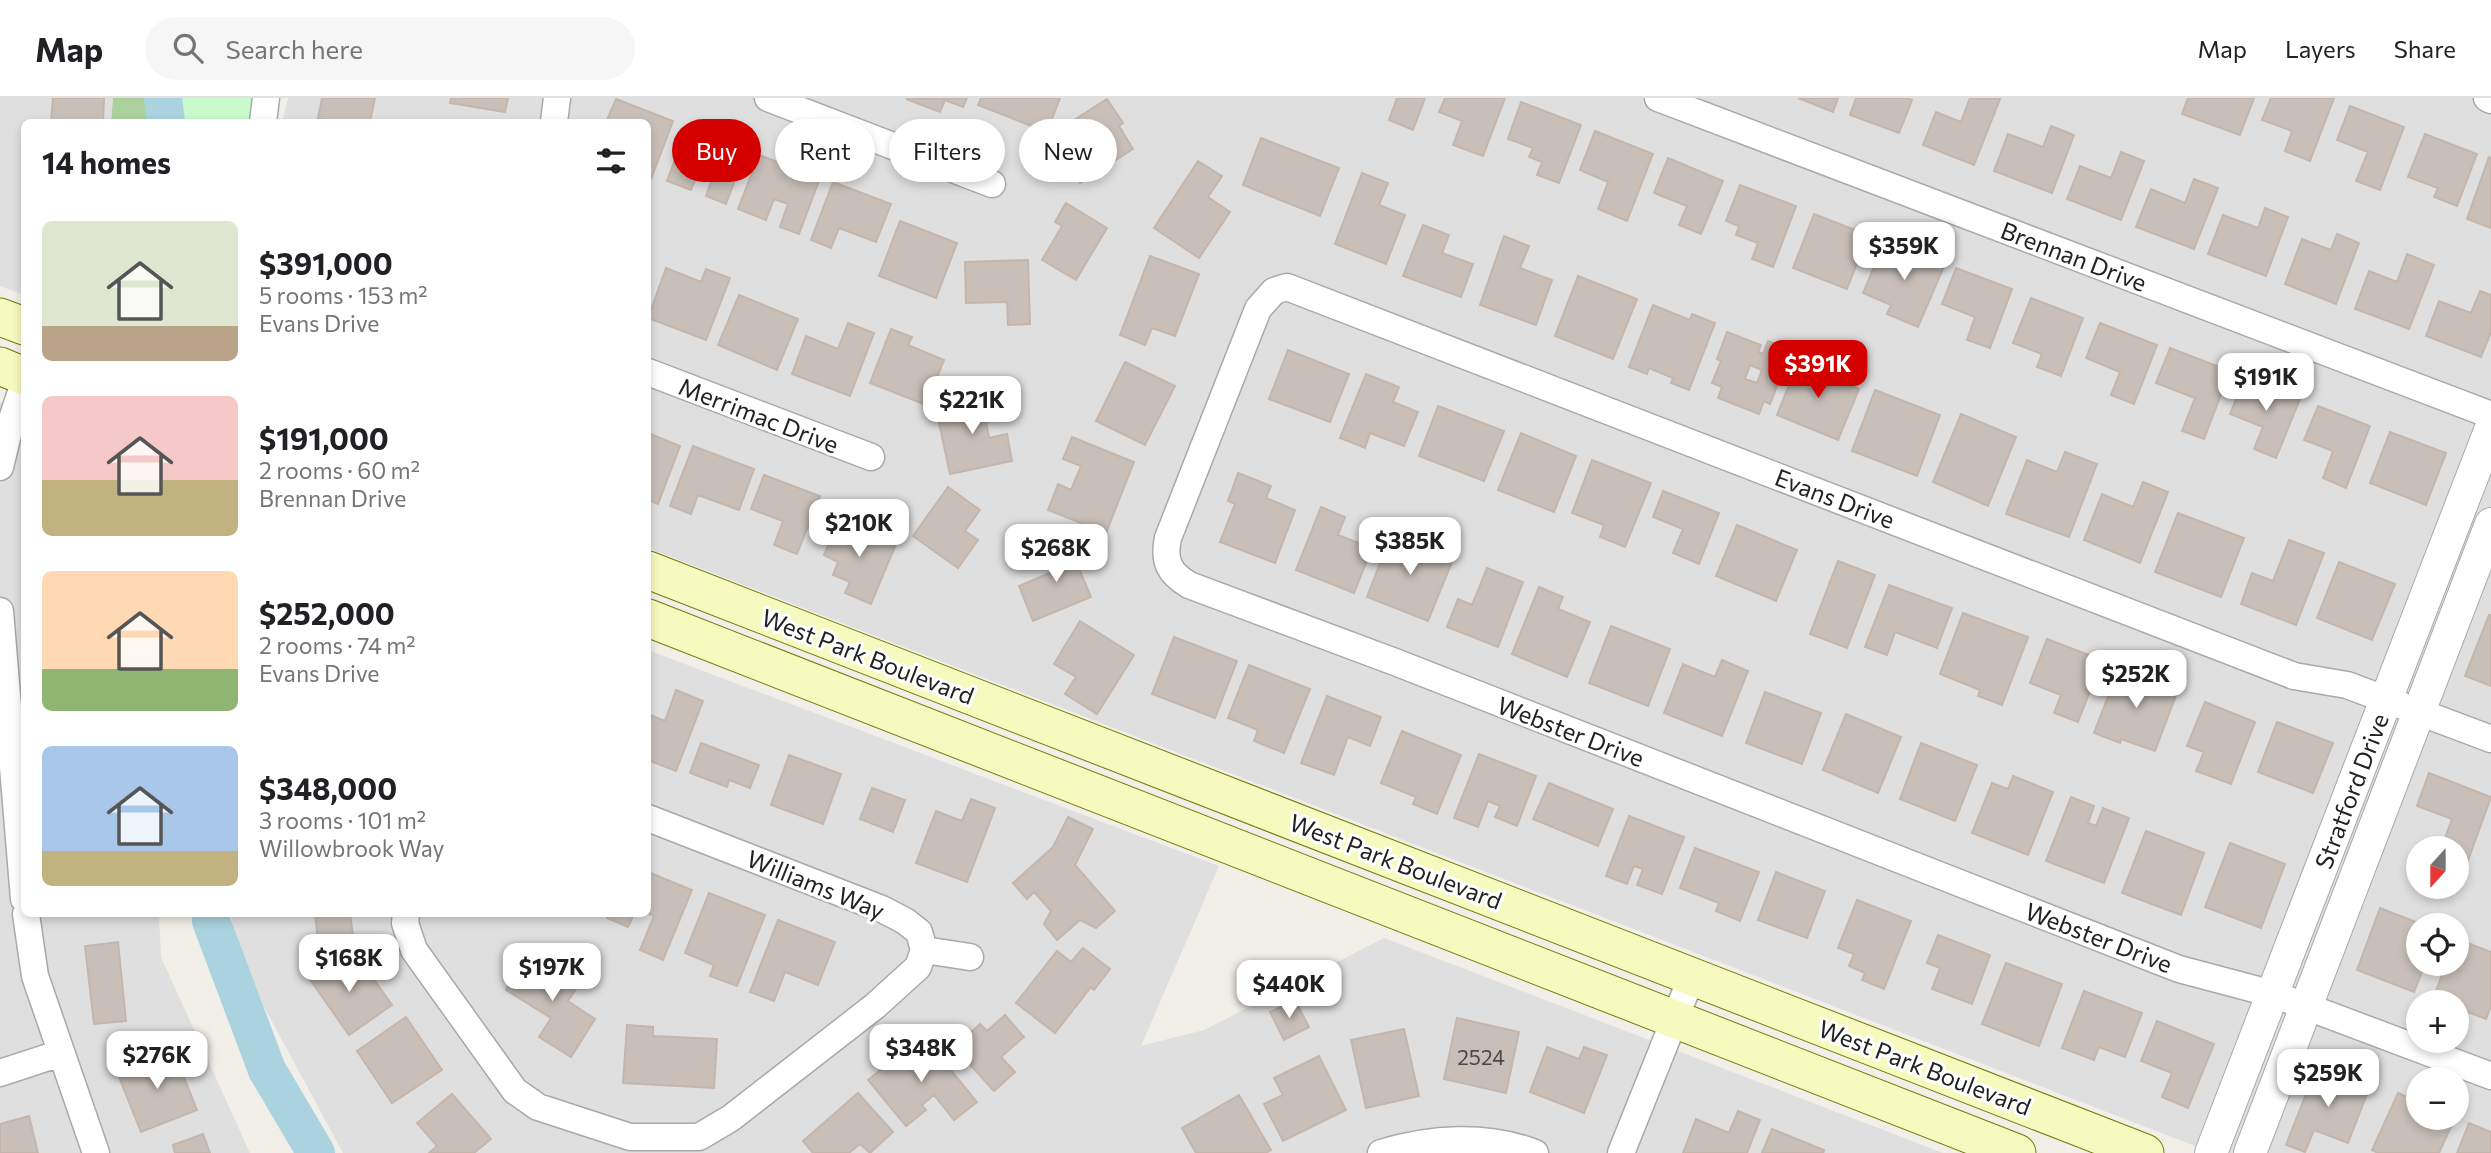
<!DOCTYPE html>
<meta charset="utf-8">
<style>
:root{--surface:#fff;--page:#f6f6f6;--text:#202124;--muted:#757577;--line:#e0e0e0;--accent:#d40000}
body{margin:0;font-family:Commissioner,sans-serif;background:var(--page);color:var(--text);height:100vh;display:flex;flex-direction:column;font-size:26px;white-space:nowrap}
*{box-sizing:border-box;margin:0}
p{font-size:23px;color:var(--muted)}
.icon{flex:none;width:38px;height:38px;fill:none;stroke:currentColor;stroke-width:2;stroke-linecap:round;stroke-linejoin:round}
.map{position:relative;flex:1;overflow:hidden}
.sheet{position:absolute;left:21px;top:21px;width:630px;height:798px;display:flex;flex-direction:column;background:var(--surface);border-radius:10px;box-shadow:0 4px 10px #0003}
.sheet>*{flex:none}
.top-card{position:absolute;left:672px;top:21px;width:665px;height:63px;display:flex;gap:14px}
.needle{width:46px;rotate:201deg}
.controls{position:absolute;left:2406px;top:738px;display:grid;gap:14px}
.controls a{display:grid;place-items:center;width:63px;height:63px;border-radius:50%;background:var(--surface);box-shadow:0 4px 10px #0003;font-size:35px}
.price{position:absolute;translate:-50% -60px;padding:0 16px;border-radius:14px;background:#fff;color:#222;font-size:23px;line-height:46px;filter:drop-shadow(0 2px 4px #0008)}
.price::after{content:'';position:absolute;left:50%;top:42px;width:21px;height:16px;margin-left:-10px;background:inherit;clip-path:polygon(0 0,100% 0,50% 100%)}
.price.current{background:var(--accent);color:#fff}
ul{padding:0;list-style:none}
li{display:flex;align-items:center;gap:21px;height:175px;padding:0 21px}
li span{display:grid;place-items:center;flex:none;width:196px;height:140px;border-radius:10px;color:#555}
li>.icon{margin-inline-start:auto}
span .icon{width:84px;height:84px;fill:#fffc;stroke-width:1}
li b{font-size:30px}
h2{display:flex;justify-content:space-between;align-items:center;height:84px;padding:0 21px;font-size:30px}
.chip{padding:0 24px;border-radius:32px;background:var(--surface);box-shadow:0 4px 10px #0003;font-size:24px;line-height:63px}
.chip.current{background:var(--accent);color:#fff}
header{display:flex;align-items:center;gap:42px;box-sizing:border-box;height:98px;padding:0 35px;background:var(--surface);border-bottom:2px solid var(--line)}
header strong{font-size:33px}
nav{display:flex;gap:38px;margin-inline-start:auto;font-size:24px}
.search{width:490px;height:63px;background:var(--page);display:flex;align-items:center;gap:18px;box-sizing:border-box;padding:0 24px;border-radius:38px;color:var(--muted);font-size:26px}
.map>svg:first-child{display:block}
.residential{fill:#e0dfdf;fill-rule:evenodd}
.forest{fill:#add19e}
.park{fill:#c8facc}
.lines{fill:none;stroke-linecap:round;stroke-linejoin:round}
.river{stroke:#aad3df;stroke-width:38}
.building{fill:#c7bfb8;stroke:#c4b6ab;stroke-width:2;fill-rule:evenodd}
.minor-casing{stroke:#a9a9a9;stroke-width:29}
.tertiary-casing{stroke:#a9a9a9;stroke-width:34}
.secondary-casing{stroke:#707d05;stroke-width:39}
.minor{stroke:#fff;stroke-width:26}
.tertiary{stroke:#fff;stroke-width:32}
.secondary{stroke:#f7fabf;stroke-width:37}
.labels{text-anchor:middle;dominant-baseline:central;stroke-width:6;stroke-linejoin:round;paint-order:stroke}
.number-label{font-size:21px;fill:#4b4948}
.street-label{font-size:24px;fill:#222;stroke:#fff}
</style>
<header>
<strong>Map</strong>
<div class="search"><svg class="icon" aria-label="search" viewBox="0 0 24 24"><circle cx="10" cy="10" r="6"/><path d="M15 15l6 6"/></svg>Search here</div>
<nav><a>Map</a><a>Layers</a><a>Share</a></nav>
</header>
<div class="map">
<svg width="2491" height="1055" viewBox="0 0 2491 1055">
<rect width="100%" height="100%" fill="#f2efe9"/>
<path class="residential" d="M0 0H113L111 24H24V197L0 188Z
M288 0H2491V1055H2213L648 450V24H282ZM2418 751H2457V789H2418ZM2418 828H2457V866H2418ZM2418 905H2457V943H2418ZM2418 982H2457V1020H2418Z
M0 304 24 313V816H159L161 859 250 1055H0Z
M648 552 1219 768 1141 948 1204 932 1384 840 1943 1055H343L262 905 230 835 233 816H648Z"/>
<path class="forest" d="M113 0H179L182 24H111Z"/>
<path class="park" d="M179 0H254L251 24H182Z"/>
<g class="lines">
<path class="river" d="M163 0 166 24
M211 816V823L267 972 316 1055"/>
</g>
<path class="building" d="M53 0H104L103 24H51Z
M322 0H375L370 24H338L318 20Z
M451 0H508L505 14 450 5Z
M967 0 963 9 945 2 940 14 906 1Z
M981 0H1060L1047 34 978 7Z
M1397 0H1425L1413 32 1389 22Z
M1445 0H1505L1483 58 1453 47 1462 23 1439 14Z
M1798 0H1838L1833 14Z
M1856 0H1907L1912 2 1899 35 1850 17Z
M1970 0 2000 1 1974 67 1923 47 1936 14 1961 24Z
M2188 0H2254L2240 37 2182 16Z
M2271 0H2334L2310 63 2285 53 2292 33 2262 22Z
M616 1 673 23 651 81 648 80V24H606Z
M1107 1 1123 25 1119 28 1133 51 1080 85 1049 38Z
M1521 4 1581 27 1559 85 1537 77 1542 64 1529 59 1533 50 1508 41Z
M2350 8 2404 29 2380 92 2356 83 2368 54 2337 42Z
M2051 28 2074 37 2052 95 1994 73 2008 36 2043 49Z
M687 30 746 53 726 106 706 98 712 81 698 75 691 92 667 83Z
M1595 33 1653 56 1627 123 1598 111 1608 84 1580 72Z
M2425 36 2477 56 2457 108 2434 99 2438 90 2408 79Z
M1261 40 1339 70 1320 118 1243 87Z
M2121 54 2144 63 2121 122 2067 101 2080 68 2111 80Z
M759 57 820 80 799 136 780 129 788 106 774 101 766 122 738 111Z
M2489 59 2491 60V130L2467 121Z
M1668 60 1723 83 1701 136 1679 127 1687 108 1654 95Z
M1198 63 1222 78 1208 99 1230 114 1199 160 1154 130Z
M1362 75 1388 85 1379 107 1405 117 1386 166 1335 146Z
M2194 81 2218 90 2194 151 2136 129 2151 91 2185 105Z
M833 84 891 106 876 144 839 130 831 150 811 142Z
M1740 87 1796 108 1773 169 1752 161 1758 145 1736 137 1739 128 1726 123Z
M1066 105 1107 130 1076 182 1042 162 1062 128 1055 124Z
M2265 110 2288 119 2266 178 2208 156 2223 117 2258 130Z
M1814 116 1868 137 1847 191 1793 170Z
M900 123 957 145 936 200 879 178Z
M1423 127 1449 137 1442 155 1473 166 1461 199 1403 178Z
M2337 136 2359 145 2336 206 2285 186 2302 141 2331 152Z
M1504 138 1529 148 1520 170 1552 182 1536 227 1480 207Z
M1886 141 1945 166 1918 229 1887 216 1891 207 1863 195Z
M2407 156 2434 167 2409 231 2355 211 2369 173 2397 184Z
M1150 158 1199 176 1175 238 1152 230 1145 247 1120 237Z
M1028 162 1030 226 1008 227 1007 204 966 205 965 164Z
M666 170 701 184 706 171 730 180 706 242 648 220Z
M1956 170 2012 191 1990 250 1967 242 1975 219 1942 206Z
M1578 178 1637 201 1613 261 1555 238Z
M2480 193 2491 197V234L2481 259 2426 238 2439 203 2471 215Z
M739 197 798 221 777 272 718 247Z
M2031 200 2083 220 2061 278 2037 269 2042 256 2013 245Z
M1653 207 1690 222 1692 216 1715 225 1689 292 1671 285 1673 280 1649 270 1647 276 1629 269Z
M848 225 874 235 850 298 792 276 806 238 838 251Z
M2100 225 2157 247 2134 306 2111 297 2120 274 2086 260Z
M891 231 912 239 908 247 944 262 926 307 870 285Z
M1727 234 1761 247 1758 254 1763 256 1768 243 1791 252 1770 306 1764 303 1759 316 1718 300 1722 289 1712 285 1721 263 1717 261ZM1750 267 1762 272 1757 285 1745 281Z
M2170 250 2230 273 2204 341 2182 333 2195 300 2156 285Z
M1288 252 1349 276 1330 324 1269 301Z
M1800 260 1825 270 1823 276 1859 291 1838 342 1777 317Z
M1125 264 1175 288 1145 347 1096 323Z
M1366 276 1399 289 1393 304 1418 314 1404 348 1370 335 1365 350 1340 340Z
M2245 279 2300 301 2276 360 2254 351 2263 329 2230 316Z
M1875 292 1940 317 1917 378 1852 353Z
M997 299 1002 321 986 324 989 340 1007 336 1012 363 950 376 936 311Z
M1438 308 1504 333 1484 383 1419 358Z
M2318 308 2370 328 2346 390 2323 380 2333 353 2304 342Z
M1961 316 2016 339 1988 408 1933 384Z
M2390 334 2446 355 2426 407 2370 385Z
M648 335 680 348 658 406 648 402Z
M1521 335 1576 358 1554 414 1498 392Z
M1072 339 1134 364 1106 435 1048 412 1058 386 1071 392 1081 368 1063 361Z
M693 348 754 371 739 412 698 397 691 416 670 408Z
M2065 354 2097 366 2069 439 2006 416 2027 362 2057 374Z
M1592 362 1651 385 1625 449 1600 439 1604 427 1572 415Z
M1238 375 1271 388 1266 400 1295 412 1275 465 1220 444 1235 406 1228 403Z
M764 377 820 398 797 456 774 447 783 423 751 411Z
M2143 384 2168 394 2140 465 2084 442 2102 396 2133 409Z
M948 389 980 412 965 433 978 442 958 470 913 438Z
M1663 393 1719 415 1699 466 1673 455 1683 431 1653 419Z
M1321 409 1345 419 1338 437 1372 450 1354 495 1296 472Z
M2178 415 2244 440 2221 499 2155 474Z
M839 422 896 446 871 506 845 495 850 484 833 477 838 464 824 457Z
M1737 427 1797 452 1776 503 1716 478Z
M1392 434 1454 459 1428 523 1367 499Z
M1067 442 1091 499 1033 523 1019 488 1052 474 1043 452Z
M2289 442 2324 455 2296 527 2241 506 2252 475 2273 483Z
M1838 463 1875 477 1847 550 1810 536Z
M2339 464 2395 486 2372 542 2317 520Z
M1487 470 1523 484 1498 549 1447 529 1458 501 1472 507Z
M1889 487 1952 510 1937 550 1895 534 1887 557 1865 549Z
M1539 489 1563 499 1558 511 1590 524 1567 579 1512 556Z
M1963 515 2028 539 2002 607 1978 598 1980 592 1940 576Z
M2489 517H2491V588L2465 578Z
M1080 523 1134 557 1097 616 1065 596 1076 579 1054 566Z
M1611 528 1670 551 1648 608 1589 585Z
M1174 539 1237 563 1215 620 1152 596Z
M2047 541 2102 562 2078 624 2054 615 2061 597 2030 585Z
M1722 562 1748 573 1722 638 1664 615 1683 566 1715 579Z
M1249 567 1310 591 1284 655 1254 643 1258 632 1228 620Z
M2119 570 2178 592 2155 653 2121 641 2120 645 2094 635Z
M676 592 703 603 676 673 648 662V616L665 623Z
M1765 594 1821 615 1802 666 1746 645Z
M1327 598 1381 619 1370 648 1348 639 1334 677 1301 665Z
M2205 604 2255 624 2231 686 2196 673 2204 654 2187 648Z
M1846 616 1901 639 1878 695 1823 672Z
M2277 624 2333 645 2313 695 2258 674Z
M1402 633 1461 657 1437 716 1413 706 1416 699 1381 685Z
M701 645 759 667 750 690 729 682 727 689 690 675Z
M1921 645 1977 667 1955 723 1900 701Z
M1479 656 1536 678 1517 728 1495 719 1500 708 1488 703 1478 729 1454 720Z
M789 657 841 676 823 726 771 707Z
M2429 675 2491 699 2466 768 2457 764V751H2441L2452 721 2417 708Z
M2013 678 2053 694 2028 757 1972 735 1992 685 2008 691Z
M1549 685 1613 711 1598 748 1533 721Z
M872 690 905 702 893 734 860 721Z
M2071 699 2094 708 2088 725 2096 728 2103 710 2129 720 2104 785 2046 763Z
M971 701 995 710 967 784 916 765 936 713 962 723Z
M1629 718 1684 739 1662 796 1637 787 1643 771 1634 768 1627 786 1606 778Z
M1068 719 1093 731 1075 767 1115 813 1096 830 1080 822 1057 842 1044 826 1051 813 1034 794 1027 801 1013 785 1053 749Z
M2146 733 2204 755 2181 817 2122 795Z
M2230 745 2285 766 2261 830 2205 809Z
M1695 750 1759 774 1740 823 1716 813 1719 805 1680 790Z
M648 774 692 792 663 862 640 852 654 818 648 815Z
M1776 774 1825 793 1807 840 1758 822Z
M709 795 765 817 737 888 710 878 714 867 685 855Z
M1857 802 1911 823 1884 891 1862 882 1865 875 1849 868 1854 856 1838 850Z
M2380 810 2426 828H2418V866H2425L2414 894 2357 872Z
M315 816H350L353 838 318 843Z
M608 816H634L628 829 607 820Z
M778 822 835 844 818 887 785 874 774 903 750 894Z
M1938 837 1990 857 1972 906 1932 891 1940 870 1927 865Z
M2457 841 2491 854V908L2486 921 2457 910V905H2443L2433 901 2446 866H2457Z
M118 844 126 923 94 926 85 848Z
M1083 850 1110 871 1094 892 1091 889 1055 935 1016 905 1057 853 1071 864Z
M529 855 579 886 568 903 595 921 571 959 539 939 551 920 506 892Z
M324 859 338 879 361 863 392 907 349 937 304 873Z
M2006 865 2062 886 2039 948 1982 926Z
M2084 893 2142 915 2125 959 2099 949 2094 962 2062 950Z
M1295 902 1309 929 1284 942 1270 914Z
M1005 917 1024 939 1001 959 1015 974 994 993 955 950 980 926 987 933Z
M406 919 442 972 392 1005 357 953Z
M1457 920 1519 934 1506 995 1444 981Z
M2157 923 2214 946 2188 1010 2162 999 2172 975 2141 963Z
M627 927 653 929V938L717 941 714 990 623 985Z
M1404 931 1419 998 1366 1010 1351 942Z
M923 938 977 1004 954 1022 934 997 922 1007 926 1012 906 1028 868 982Z
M1547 949 1579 961 1584 949 1607 957 1584 1015 1530 994Z
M173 952 197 1012 141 1034 117 974Z
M1319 958 1346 1012 1283 1043 1264 1006 1283 997 1274 980Z
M2317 968 2370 988 2348 1045 2314 1032 2305 1054 2286 1047Z
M858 995 893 1034 870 1055 860 1046 849 1055H813L803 1043Z
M2398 995 2418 1004V1020H2455L2439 1055H2378L2372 1052Z
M452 996 491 1041 474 1055H429L437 1048 417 1025Z
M1239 997 1271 1052 1266 1055H1196L1182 1030Z
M1738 1013 1760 1022 1747 1055H1683L1696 1021 1729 1035Z
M29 1018 38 1055H0V1026Z
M2469 1025 2491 1034V1055H2457Z
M1772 1031 1824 1052 1823 1055H1762Z
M203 1036 210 1055H175L173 1047Z"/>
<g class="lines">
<g class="minor-casing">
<path id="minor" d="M768 0 992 86
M1658 0 2491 317
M2487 0 2491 2
M263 24 266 0
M554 24 557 0
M648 274 871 359
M0 369 11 324 24 285
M0 513 24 801
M2491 641 2347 587 2294 578 1287 189 1274 193 1258 211 1168 440C1163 463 1169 475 1189 487L1395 564 2179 871 2273 896 2491 978
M26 816 35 878 96 1055
M406 816 405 825 414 852 515 993 538 1009 630 1039H699L731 1020 875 908 918 869 924 852 919 834 905 823 882 811 648 720
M924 852 970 859
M0 975 61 955
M1381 1055C1430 1040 1486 1036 1535 1055
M1621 1055 1692 878"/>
</g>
<g class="tertiary-casing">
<path id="tertiary" d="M2211 1055 2491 330
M2250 1055 2491 426"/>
</g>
<g class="secondary-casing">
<path id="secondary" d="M0 219 24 228
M0 268 24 278
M648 472 2145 1055
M648 520 2017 1055"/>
</g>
<use href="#minor" class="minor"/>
<use href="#tertiary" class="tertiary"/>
<use href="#secondary" class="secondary"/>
</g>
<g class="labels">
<g class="number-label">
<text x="1481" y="958">2524</text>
</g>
<g class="street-label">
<text transform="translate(2074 158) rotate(21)">Brennan Drive</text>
<text transform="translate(759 317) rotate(21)">Merrimac Drive</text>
<text transform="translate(1835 400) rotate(21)">Evans Drive</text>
<text transform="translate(868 558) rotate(21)">West Park Boulevard</text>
<text transform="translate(1571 633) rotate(21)">Webster Drive</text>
<text transform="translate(2351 693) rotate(-69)">Stratford Drive</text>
<text transform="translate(1396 763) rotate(21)">West Park Boulevard</text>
<text transform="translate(816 786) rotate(22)">Williams Way</text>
<text transform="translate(2099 839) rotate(21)">Webster Drive</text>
<text transform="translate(1925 969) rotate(21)">West Park Boulevard</text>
</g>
</g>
</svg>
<div class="controls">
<a><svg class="needle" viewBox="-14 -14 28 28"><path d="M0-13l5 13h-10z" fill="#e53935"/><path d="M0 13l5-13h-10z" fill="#757577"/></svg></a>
<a><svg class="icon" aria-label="locate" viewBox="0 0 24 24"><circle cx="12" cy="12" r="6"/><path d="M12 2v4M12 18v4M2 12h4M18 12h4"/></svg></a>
<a>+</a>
<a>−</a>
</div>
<b class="price" style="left:1904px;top:184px">$359K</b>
<b class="price current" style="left:1818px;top:302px">$391K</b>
<b class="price" style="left:2266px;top:315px">$191K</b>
<b class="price" style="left:972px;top:338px">$221K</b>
<b class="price" style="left:859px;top:461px">$210K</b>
<b class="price" style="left:1410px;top:479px">$385K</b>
<b class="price" style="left:1056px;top:486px">$268K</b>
<b class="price" style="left:2136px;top:612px">$252K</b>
<b class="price" style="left:349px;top:896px">$168K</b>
<b class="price" style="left:552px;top:905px">$197K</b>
<b class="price" style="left:1289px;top:922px">$440K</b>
<b class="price" style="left:921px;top:986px">$348K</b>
<b class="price" style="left:157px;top:993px">$276K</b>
<b class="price" style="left:2328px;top:1011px">$259K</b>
<div class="top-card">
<a class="chip current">Buy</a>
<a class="chip">Rent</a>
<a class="chip">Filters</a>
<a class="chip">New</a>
</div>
<section class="sheet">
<h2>14 homes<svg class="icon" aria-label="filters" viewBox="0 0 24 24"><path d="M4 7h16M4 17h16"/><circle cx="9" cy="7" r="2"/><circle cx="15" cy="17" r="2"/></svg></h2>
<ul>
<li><span style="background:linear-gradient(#dfe7d0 75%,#b9a48a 0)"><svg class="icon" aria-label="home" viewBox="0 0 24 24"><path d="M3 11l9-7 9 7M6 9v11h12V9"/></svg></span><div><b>$391,000</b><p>5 rooms · 153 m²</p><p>Evans Drive</p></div></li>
<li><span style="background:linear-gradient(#f6c9c9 60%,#c2b280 0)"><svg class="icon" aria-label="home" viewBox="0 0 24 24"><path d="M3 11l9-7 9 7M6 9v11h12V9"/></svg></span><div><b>$191,000</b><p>2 rooms · 60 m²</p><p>Brennan Drive</p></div></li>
<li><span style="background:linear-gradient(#ffd9b3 70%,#8fb573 0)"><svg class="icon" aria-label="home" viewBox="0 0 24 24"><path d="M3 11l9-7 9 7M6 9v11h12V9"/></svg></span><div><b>$252,000</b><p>2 rooms · 74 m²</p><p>Evans Drive</p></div></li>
<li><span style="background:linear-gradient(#a9c7e8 75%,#c2b280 0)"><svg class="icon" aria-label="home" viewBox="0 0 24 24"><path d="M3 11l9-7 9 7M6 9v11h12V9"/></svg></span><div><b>$348,000</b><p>3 rooms · 101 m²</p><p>Willowbrook Way</p></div></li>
</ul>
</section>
</div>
